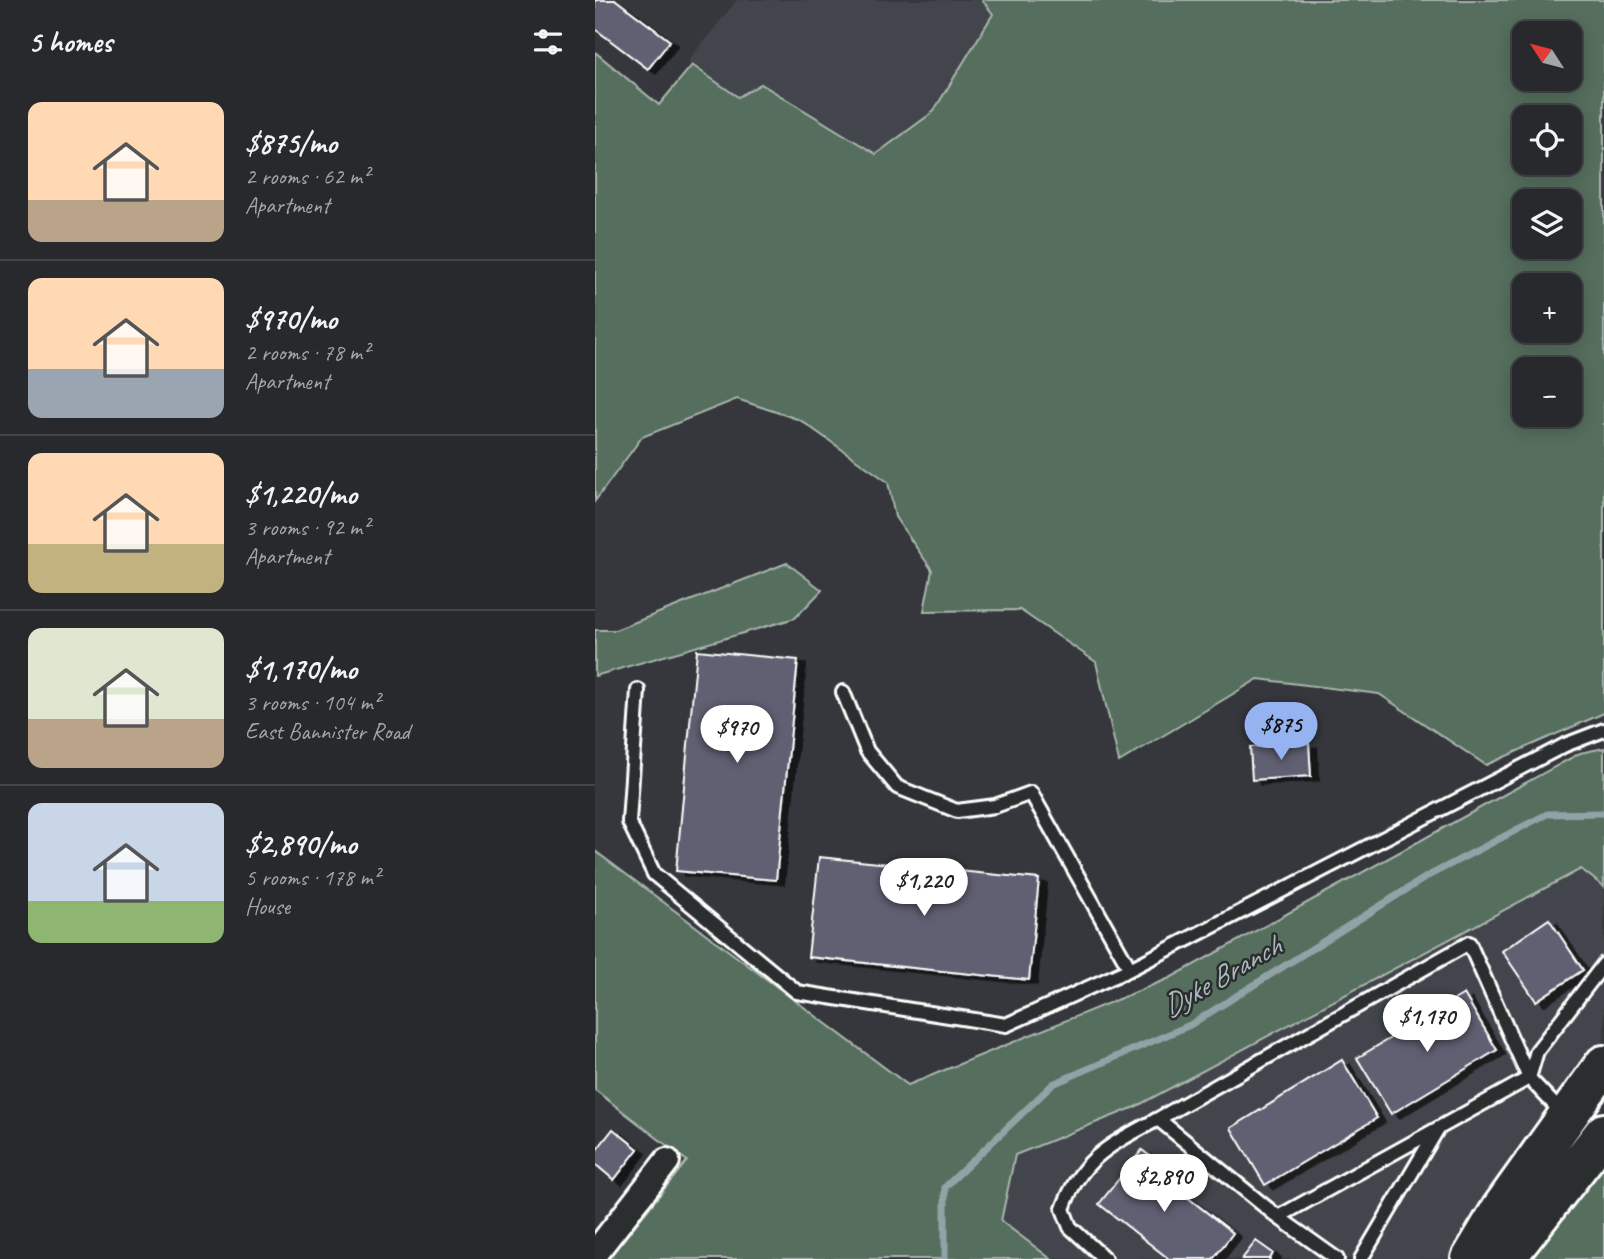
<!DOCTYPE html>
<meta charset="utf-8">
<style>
:root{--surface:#28292d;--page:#343539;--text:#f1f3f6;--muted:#a5a6aa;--line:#444549;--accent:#95b2f1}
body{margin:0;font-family:Caveat,sans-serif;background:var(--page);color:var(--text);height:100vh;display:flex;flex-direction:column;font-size:26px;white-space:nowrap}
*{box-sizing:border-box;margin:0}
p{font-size:23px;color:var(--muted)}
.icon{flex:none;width:38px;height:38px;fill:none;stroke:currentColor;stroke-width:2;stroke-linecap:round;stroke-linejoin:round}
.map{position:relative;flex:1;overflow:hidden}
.sheet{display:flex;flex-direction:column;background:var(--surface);width:595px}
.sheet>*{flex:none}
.needle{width:46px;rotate:306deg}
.tools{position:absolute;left:917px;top:21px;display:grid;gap:14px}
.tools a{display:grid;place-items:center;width:70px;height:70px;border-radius:14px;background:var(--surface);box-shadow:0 4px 18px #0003,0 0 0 2px var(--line);font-size:35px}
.price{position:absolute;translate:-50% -60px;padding:0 16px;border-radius:24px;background:#fff;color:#222;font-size:23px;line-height:46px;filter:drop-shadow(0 2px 4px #0008)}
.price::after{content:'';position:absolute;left:50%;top:42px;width:21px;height:16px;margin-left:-10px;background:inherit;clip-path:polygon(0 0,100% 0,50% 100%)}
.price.active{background:var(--accent);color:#111}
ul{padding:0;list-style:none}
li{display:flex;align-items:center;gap:21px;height:175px;padding:0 28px}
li+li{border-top:2px solid var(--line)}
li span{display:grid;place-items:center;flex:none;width:196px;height:140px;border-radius:14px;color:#555}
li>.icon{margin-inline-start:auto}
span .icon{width:84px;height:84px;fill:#fffc;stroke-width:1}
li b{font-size:30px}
h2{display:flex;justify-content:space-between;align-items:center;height:84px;padding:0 28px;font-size:30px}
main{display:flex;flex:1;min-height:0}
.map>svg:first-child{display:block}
.built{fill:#42444c}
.green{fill:#546e5d;stroke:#aab6ae;stroke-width:2;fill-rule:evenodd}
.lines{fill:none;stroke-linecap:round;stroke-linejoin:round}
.stream{stroke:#91a3a7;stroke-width:7}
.building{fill:#606173;stroke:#fff;stroke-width:2;filter:url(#shadow)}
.service-casing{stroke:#fff;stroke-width:18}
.minor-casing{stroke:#fff;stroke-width:30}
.primary-casing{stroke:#fff;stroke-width:44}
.service{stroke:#2a2d2e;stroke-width:12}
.minor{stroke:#2a2d2e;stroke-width:24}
.primary{stroke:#2a2d2e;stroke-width:38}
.labels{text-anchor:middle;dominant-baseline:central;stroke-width:5;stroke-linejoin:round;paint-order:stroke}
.water-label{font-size:30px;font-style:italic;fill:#adbabd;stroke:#2a2d2e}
</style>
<main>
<section class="sheet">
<h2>5 homes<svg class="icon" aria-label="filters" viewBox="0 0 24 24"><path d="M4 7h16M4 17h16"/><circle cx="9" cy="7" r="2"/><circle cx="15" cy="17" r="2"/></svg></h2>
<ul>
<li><span style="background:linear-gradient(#ffd9b3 70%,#b9a48a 0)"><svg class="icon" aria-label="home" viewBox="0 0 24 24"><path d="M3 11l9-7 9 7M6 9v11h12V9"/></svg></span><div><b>$875/mo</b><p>2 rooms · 62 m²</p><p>Apartment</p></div></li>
<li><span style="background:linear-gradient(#ffd9b3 65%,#9aa5b1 0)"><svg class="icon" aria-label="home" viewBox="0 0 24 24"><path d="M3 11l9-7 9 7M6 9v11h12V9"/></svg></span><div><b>$970/mo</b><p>2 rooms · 78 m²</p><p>Apartment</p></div></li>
<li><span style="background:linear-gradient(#ffd9b3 65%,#c2b280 0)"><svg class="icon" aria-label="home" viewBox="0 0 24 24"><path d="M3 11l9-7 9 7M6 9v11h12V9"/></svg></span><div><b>$1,220/mo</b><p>3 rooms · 92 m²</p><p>Apartment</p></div></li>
<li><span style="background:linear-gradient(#dfe7d0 65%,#b9a48a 0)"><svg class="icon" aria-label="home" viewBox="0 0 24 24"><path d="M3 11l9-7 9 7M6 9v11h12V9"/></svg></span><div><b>$1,170/mo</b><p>3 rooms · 104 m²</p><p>East Bannister Road</p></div></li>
<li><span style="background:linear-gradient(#c9d6e8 70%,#8fb573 0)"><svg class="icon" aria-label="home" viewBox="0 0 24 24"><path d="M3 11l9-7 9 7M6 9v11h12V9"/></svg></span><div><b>$2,890/mo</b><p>5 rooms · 178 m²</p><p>House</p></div></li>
</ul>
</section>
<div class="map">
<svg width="1009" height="1259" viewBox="0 0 1009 1259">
<defs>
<filter id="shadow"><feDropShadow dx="8" dy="4.5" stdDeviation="0" flood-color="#0009"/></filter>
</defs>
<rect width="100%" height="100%" fill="#35373c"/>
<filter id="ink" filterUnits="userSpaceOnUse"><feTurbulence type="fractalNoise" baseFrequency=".0143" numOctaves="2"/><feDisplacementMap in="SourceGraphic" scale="14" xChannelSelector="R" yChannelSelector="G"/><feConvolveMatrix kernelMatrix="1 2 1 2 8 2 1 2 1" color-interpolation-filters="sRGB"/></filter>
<g filter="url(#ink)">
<path class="built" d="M142 0H408L338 112 281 154 167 84 143 97 93 61Z
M986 869 1009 887V1046L860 1259H456L406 1221 420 1155 540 1107Z"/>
<path class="green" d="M387 0H1009V713L891 765 784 694 663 679 524 762 501 662 425 610 329 611 337 570 300 517 293 482 205 420 142 399 47 437 0 501V52L64 105 97 65 143 97 166 84 281 154 338 112 398 14ZM929 33H975V79H929ZM929 117H975V163H929ZM929 201H975V247H929ZM975 285V331H929V285ZM975 369V415H929V369Z
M192 563 227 590 200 618 0 676V630H20Z
M1009 748V887L986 869 540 1107 420 1155 406 1221 456 1259H13L92 1161 0 1090V851L313 1085 575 978 985 753Z
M1009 1157V1259H934Z"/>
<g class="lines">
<path class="stream" d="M350 1259V1187L458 1084 595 1025 833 876 952 814 1009 813"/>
</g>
<path class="building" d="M0 0H21L75 41 53 69 0 29Z
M102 650 203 660 181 880 81 871Z
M714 743 716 776 657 780 655 747Z
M224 857 444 879 434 980 213 957Z
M954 919 988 970 941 1001 907 951Z
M869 994 902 1050 796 1114 762 1058Z
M747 1060 782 1118 670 1185 636 1128Z
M18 1129 43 1149 19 1180 0 1164V1152Z
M547 1150 561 1161 555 1168 638 1233 618 1259H574L504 1204Z
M661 1241 678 1253 675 1259H647Z"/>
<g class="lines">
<g class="service-casing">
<path id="service" d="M43 690 34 822 59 874 202 992 411 1025 535 969 970 745 1009 730
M248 692 272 751 302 787 362 811 400 806 436 793 535 969
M934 1078 942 1051 1009 964
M563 1119 874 943 934 1078
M683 1217 742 1259
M510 1259 475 1227 468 1209C486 1157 517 1144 563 1119L683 1217 934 1078 969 1115
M766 1259 842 1130"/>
</g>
<g class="minor-casing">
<path id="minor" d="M0 1253 72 1161"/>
</g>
<g class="primary-casing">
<path id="primary" d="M876 1259 906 1209 1009 1065
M910 1259 1009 1133"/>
</g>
<use href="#service" class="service"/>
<use href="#minor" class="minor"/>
<use href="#primary" class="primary"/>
</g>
</g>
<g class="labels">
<g class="water-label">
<text transform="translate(626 976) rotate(-30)">Dyke Branch</text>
</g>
</g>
</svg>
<div class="tools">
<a><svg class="needle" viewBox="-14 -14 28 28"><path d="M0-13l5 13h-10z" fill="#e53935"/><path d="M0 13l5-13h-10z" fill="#a5a6aa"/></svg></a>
<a><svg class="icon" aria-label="locate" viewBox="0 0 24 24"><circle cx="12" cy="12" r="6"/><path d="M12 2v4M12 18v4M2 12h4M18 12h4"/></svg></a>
<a><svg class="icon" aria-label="layers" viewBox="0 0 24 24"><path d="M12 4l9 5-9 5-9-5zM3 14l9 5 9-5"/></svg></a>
<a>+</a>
<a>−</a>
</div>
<b class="price active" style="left:686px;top:762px">$875</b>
<b class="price" style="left:142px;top:765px">$970</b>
<b class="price" style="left:329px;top:918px">$1,220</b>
<b class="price" style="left:832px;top:1054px">$1,170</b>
<b class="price" style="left:569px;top:1214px">$2,890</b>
</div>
</main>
